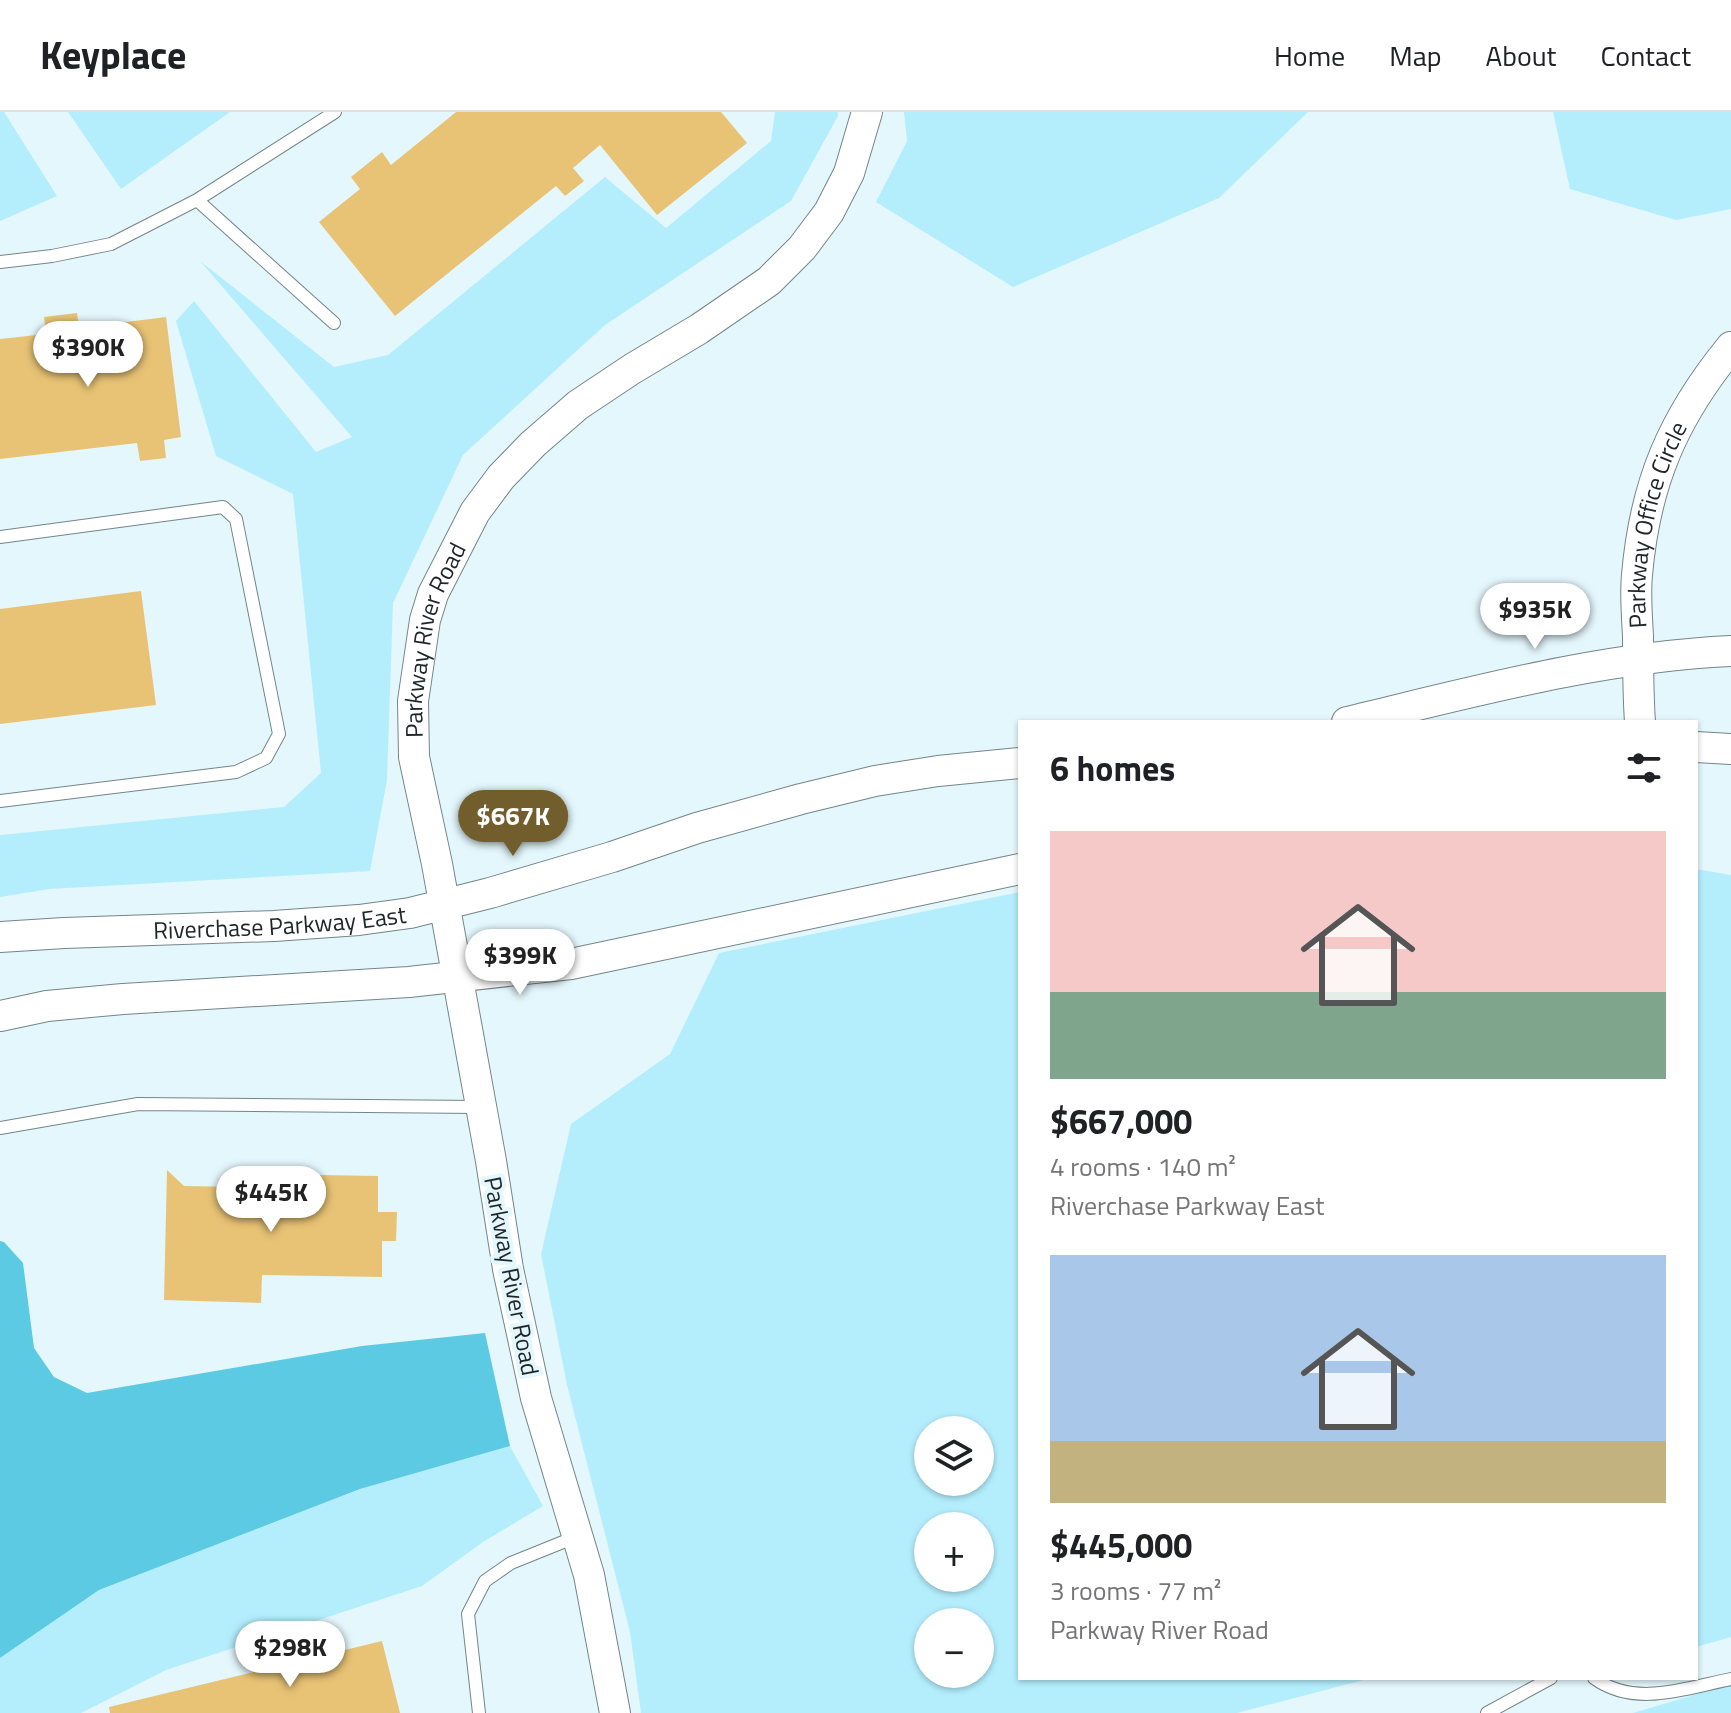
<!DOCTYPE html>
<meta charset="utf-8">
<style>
:root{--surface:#fff;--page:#f6f6f6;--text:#202124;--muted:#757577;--line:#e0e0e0;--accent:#725d2c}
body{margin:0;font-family:"Titillium Web",sans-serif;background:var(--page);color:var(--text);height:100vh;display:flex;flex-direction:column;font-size:30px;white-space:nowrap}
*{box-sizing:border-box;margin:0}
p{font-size:26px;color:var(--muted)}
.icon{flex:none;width:44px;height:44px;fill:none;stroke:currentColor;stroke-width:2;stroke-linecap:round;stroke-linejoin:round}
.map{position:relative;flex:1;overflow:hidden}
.panel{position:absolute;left:1018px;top:608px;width:680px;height:960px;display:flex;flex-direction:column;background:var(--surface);border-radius:0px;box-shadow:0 2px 6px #0004}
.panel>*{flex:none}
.tools{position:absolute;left:914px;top:1304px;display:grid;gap:16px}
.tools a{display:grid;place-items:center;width:80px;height:80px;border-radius:50%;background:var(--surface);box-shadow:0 2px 6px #0004;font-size:40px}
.price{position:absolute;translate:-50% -68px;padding:0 18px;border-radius:28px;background:#fff;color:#222;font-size:26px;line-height:52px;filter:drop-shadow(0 2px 4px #0008)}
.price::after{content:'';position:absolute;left:50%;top:48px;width:24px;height:18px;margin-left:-12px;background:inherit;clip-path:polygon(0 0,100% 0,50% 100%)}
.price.current{background:var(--accent);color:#fff}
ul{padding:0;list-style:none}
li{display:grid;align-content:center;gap:16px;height:424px;padding:0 32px}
li span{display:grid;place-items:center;height:248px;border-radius:0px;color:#555}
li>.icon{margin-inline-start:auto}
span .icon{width:144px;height:144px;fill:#fffc;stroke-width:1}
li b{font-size:34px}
h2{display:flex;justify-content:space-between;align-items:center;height:96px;padding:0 32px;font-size:34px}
header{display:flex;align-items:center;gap:48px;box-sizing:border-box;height:112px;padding:0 40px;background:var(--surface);border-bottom:2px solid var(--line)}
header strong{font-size:38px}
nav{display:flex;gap:44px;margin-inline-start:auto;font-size:28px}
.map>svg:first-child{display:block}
.green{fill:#b4eefd;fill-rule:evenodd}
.water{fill:#5ccae3}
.building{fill:#e8c375}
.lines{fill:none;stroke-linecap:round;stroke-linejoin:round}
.service-casing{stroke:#748589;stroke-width:14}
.tertiary-casing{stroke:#748589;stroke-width:32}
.service{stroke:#fff;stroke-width:12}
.tertiary{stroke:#fff;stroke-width:30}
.labels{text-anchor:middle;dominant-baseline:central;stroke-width:8;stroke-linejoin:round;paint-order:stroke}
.street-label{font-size:24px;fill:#1f2628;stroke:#e4f7fc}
</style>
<header>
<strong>Keyplace</strong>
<nav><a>Home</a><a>Map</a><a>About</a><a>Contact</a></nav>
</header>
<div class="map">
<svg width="1731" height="1601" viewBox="0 0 1731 1601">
<rect width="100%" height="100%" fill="#e4f7fc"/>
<path class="green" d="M0 0H4L57 84 0 109Z
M68 0H230L121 77Z
M775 0H838V4L791 89 605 213 463 343 393 491 387 668 370 759 49 777 0 785V723L284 695 321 661 293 382 216 344 176 209 194 189 316 340 352 325 200 149 334 255 388 243 605 65 666 116 771 29Z
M904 0H1308L1219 86 1013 175 876 90 907 29Z
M1553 0H1731V97L1676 108 1570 77Z
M1696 757 1731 763V1525L1696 1535Z
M1020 780V1566H1371L1237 1601H641L630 1520 567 1273 541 1142 571 1012 670 942 719 841ZM928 1318H980V1370H928ZM980 1414V1466H928V1414ZM980 1510V1562H928V1510Z
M510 1334 543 1394 483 1430 422 1474 166 1558 81 1601H0V1546L99 1478 360 1377Z
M1731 1572V1601H1633Z"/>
<path class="water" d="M0 1129 4 1130 23 1151 34 1236 54 1265 87 1281 362 1234 485 1221 510 1334 360 1377 99 1478 0 1546Z"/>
<path class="building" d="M456 0H721L747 31 657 103 600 33 573 56 584 69 565 84 556 74 395 204 319 110 360 77 351 65 382 40 391 53Z
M77 201 79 216 166 205 181 325 164 328 166 346 140 349 137 331 0 347V227L46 222 44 205Z
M141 479 156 593 0 612V497Z
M167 1058 184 1074 244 1075V1066H261L262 1062 378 1064V1100H397L396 1129H382V1165L262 1163 261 1191 164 1188Z
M382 1529 400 1601H110L109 1595Z"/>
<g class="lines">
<g class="service-casing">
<path id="service" d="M197 88 334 211
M0 150 52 144 111 132 197 88 335 0
M0 425 223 395 236 407 279 622 266 646 236 660 0 689
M0 1016 138 992 479 995
M1594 1566C1635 1596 1686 1576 1731 1567
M479 1601 468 1502 485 1469 511 1451 578 1424
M1487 1601 1551 1566"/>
</g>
<g class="tertiary-casing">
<g id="tertiary">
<path d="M1347 610C1473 580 1600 545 1731 539"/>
<path id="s1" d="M1640 610C1638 581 1638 553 1638 524 1637 504 1635 483 1637 463 1645 371 1673 306 1731 235"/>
<path d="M1696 635 1731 637"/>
<path id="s2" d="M0 825 64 821 274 814 359 808 410 801 490 781 612 745 697 716 801 687 875 669 938 659 1020 651"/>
<path d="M0 904 47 894 123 887 409 870 571 852 1020 757"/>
<path id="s3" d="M615 1601 589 1463 536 1286 508 1157 491 1049 437 752 414 645 413 589 425 508 433 482 475 400 501 365 533 332 578 293 632 257 699 217 769 169 802 136 829 100 849 61 867 0"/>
</g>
</g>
<use href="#service" class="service"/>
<use href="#tertiary" class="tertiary"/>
</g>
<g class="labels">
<g class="street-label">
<text stroke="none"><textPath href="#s1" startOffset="200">Parkway Office Circle</textPath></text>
<text stroke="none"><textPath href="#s3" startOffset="1098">Parkway River Road</textPath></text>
<text stroke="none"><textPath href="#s2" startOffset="280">Riverchase Parkway East</textPath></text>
<text transform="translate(512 1164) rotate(79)">Parkway River Road</text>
</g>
</g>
</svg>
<div class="tools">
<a><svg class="icon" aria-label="layers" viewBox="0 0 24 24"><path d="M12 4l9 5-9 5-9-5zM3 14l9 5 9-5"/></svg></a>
<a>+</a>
<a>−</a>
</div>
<b class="price" style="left:88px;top:277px">$390K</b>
<b class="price" style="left:1535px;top:539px">$935K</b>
<b class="price current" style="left:513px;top:746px">$667K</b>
<b class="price" style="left:520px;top:885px">$399K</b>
<b class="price" style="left:271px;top:1122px">$445K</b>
<b class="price" style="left:290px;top:1577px">$298K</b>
<section class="panel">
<h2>6 homes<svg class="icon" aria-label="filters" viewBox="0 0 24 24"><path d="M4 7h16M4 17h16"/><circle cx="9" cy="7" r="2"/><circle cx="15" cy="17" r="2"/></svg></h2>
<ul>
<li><span style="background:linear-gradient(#f6c9c9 65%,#7fa58c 0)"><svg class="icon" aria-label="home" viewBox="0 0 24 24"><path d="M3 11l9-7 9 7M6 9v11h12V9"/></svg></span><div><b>$667,000</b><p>4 rooms · 140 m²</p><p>Riverchase Parkway East</p></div></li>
<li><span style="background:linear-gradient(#a9c7e8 75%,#c2b280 0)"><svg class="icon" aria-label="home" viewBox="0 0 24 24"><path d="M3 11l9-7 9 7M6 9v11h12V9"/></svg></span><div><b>$445,000</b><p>3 rooms · 77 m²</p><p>Parkway River Road</p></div></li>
</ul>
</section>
</div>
